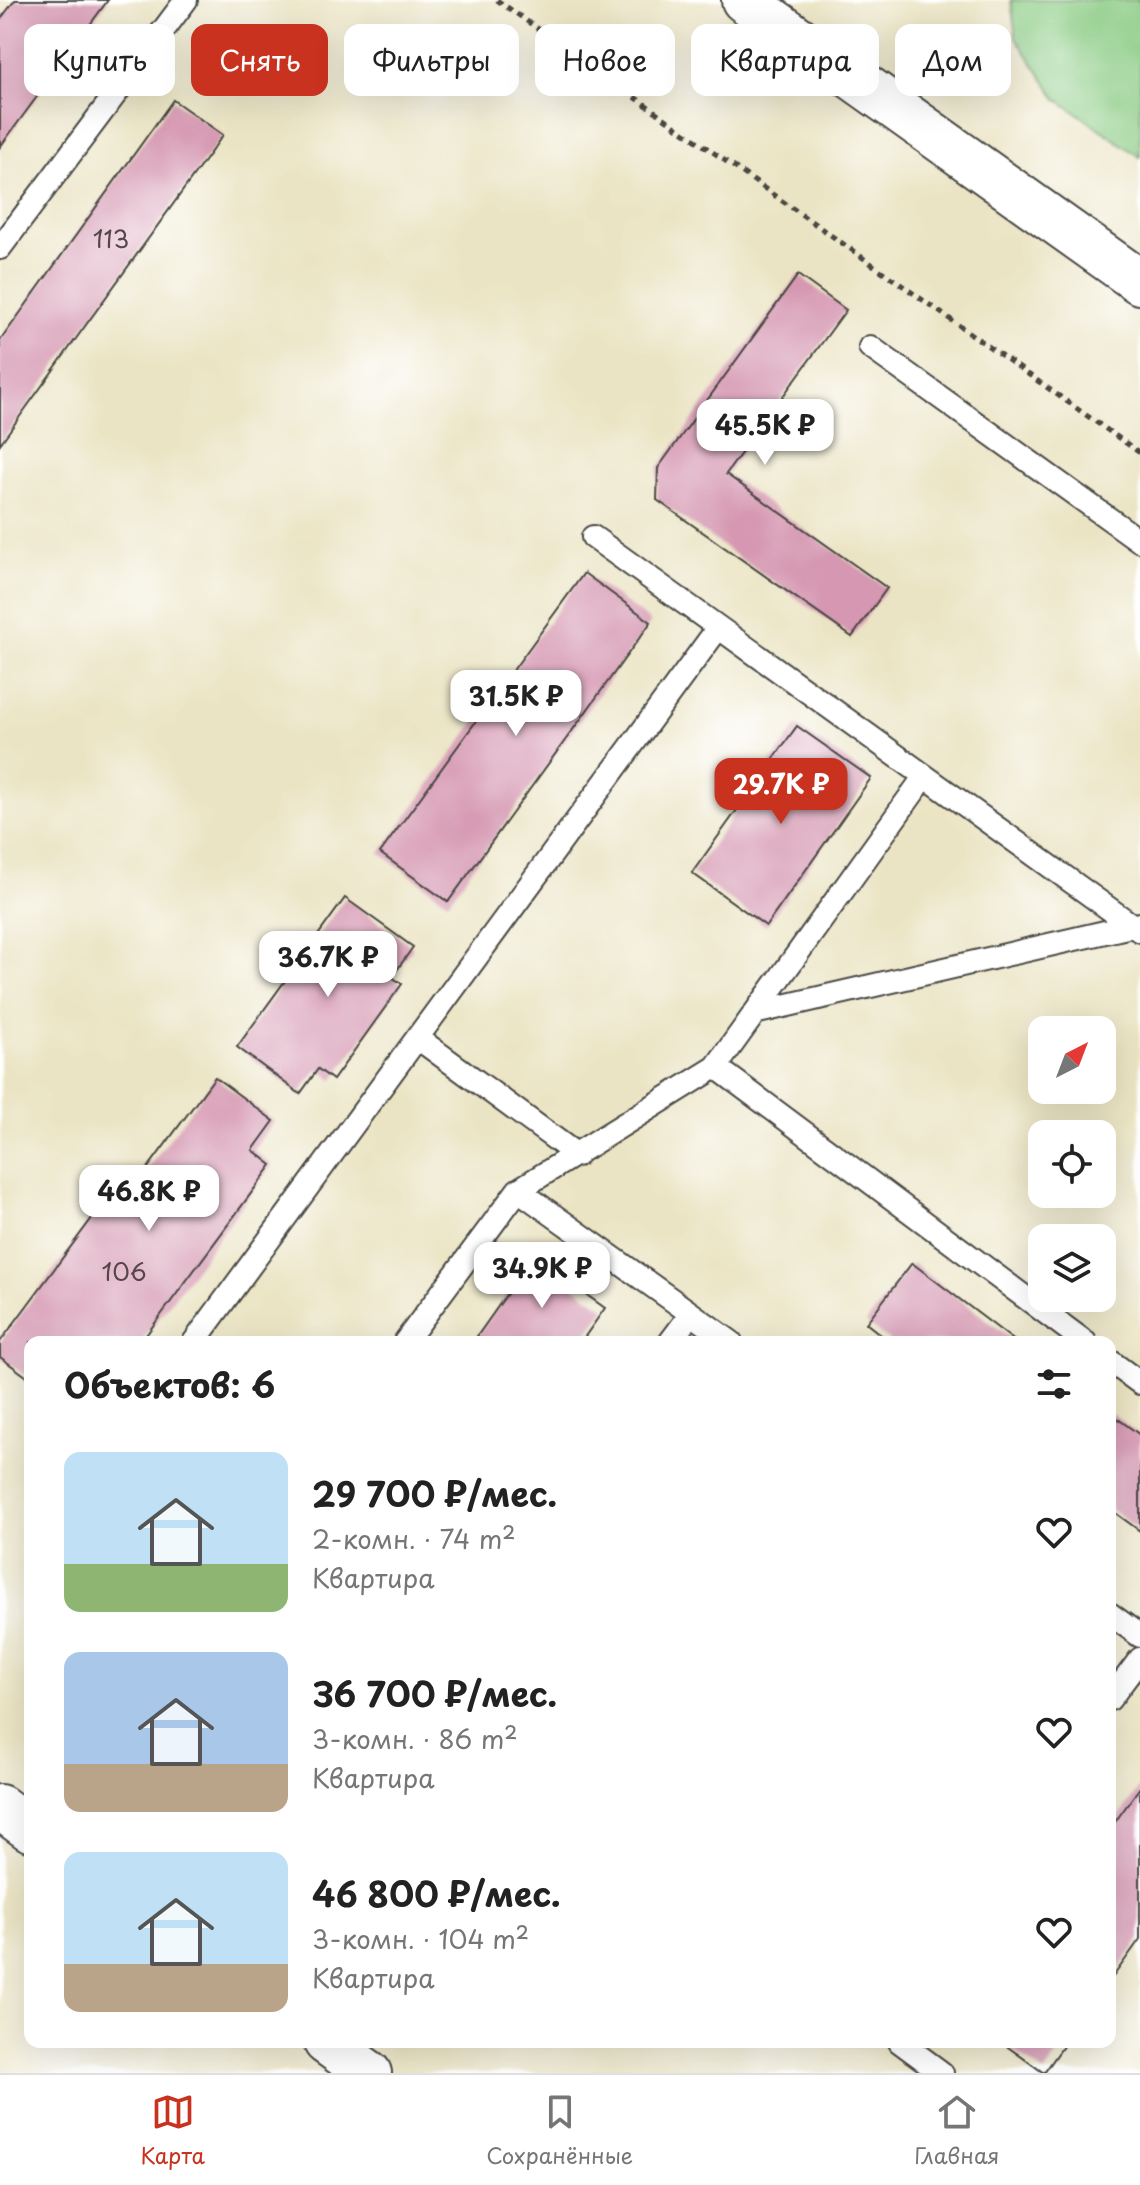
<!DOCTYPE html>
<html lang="ru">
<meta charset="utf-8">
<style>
:root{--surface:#fff;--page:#f6f6f6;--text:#222;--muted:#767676;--line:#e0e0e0;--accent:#c8321e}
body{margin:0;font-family:"Playpen Sans",sans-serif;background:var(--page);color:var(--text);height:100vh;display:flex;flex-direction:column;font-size:30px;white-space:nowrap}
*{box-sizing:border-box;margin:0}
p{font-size:26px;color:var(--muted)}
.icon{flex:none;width:44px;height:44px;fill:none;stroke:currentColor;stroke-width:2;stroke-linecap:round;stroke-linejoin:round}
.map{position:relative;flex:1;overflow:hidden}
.drawer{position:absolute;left:24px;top:1336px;width:1092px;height:712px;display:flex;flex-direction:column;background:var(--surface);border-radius:16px;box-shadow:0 8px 32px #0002}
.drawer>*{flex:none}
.hud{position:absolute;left:24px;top:24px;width:1092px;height:72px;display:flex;gap:16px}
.needle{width:52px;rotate:42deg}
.fabs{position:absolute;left:1028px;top:1016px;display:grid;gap:16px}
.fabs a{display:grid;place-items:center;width:88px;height:88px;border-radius:16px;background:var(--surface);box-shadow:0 8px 32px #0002;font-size:40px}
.price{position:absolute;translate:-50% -68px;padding:0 18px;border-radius:16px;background:#fff;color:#222;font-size:26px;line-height:52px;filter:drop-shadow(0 2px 4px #0008)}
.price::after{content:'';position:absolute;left:50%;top:48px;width:24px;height:18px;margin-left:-12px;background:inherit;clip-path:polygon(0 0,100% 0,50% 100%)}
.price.active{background:var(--accent);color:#fff}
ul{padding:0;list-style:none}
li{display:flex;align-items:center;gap:24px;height:200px;padding:0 40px}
li span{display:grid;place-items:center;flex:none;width:224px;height:160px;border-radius:16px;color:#555}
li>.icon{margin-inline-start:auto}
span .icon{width:96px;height:96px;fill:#fffc;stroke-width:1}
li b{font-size:34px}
h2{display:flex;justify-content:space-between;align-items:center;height:96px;padding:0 40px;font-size:34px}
.chip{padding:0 28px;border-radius:16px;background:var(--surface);box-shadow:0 8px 32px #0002;font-size:28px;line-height:72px}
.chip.active{background:var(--accent);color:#fff}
.dock{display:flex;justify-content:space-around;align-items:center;height:112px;border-top:2px solid var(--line);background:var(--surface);font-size:22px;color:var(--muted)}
.dock a{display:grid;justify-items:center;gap:4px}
.dock .active{color:var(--accent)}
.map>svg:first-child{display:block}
.green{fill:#8acb83;stroke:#5a7b57;stroke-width:2}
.building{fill:#d597b1}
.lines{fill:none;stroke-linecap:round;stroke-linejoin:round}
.lane-casing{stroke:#484742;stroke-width:26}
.street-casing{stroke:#484742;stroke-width:48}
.primary-casing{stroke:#484742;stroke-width:48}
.path{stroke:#484742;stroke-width:5;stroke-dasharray:6 6;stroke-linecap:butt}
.lane{stroke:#fff;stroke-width:22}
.street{stroke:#fff;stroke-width:44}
.primary{stroke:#fff;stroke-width:44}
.labels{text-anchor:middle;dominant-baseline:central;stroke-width:8;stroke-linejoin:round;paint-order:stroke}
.number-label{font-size:24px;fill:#56464c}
</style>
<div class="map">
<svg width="1140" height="2073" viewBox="0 0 1140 2073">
<rect width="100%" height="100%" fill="#fff"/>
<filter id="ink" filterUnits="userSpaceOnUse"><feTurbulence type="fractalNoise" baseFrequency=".0125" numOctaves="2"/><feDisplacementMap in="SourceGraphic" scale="16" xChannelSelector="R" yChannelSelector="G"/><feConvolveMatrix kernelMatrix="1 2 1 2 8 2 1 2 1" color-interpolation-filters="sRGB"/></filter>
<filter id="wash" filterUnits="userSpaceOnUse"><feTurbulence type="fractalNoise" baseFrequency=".006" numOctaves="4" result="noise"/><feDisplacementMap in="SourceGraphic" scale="32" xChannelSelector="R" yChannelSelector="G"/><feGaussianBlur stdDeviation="1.8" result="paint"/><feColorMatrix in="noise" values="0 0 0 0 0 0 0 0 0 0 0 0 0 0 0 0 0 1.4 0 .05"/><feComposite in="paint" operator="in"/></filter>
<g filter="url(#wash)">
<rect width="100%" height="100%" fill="#ebe4c4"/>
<path class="green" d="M1011 0H1140V157L1057 99 1016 38Z"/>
<g id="blocks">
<path class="building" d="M15 0H108L0 147V20Z
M173 100 223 135 0 444V341Z
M798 275 846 310 726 474 887 588 852 637 657 500 658 468Z
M584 573 651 622 448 902 380 853Z
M797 726 871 778 766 926 692 873Z
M345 898 413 947 392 977 402 984 333 1080 318 1069 300 1094 237 1047Z
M215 1077 274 1121 253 1150 272 1165 141 1342H30V1379L0 1357V1342L113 1190 125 1199Z
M533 1257 605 1308 581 1342H473Z
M912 1263 1016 1342H890L866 1323Z
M1110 1413 1140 1435V1531L1110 1509Z
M1140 1787V1939L1110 1981V1829Z
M1001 2042H1066L1044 2073Z"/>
</g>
</g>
<g filter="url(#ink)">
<use href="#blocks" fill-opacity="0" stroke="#484742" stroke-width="2"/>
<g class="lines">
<g class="lane-casing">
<path id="lane" d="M0 248 186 0
M870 347 1140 541
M593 537 1140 931
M758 1012 1140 924
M419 1039 577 1155
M716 1067 1085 1342
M194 1342 718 628
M405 1342 518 1190
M670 1342 691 1314
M731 1342 518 1190 716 1067 925 776
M1110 1361 1140 1383
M1110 1614 1140 1636
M1110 1699 1140 1659
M900 2042 942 2073"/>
</g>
<g class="street-casing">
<path id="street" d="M0 1807 30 1829
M326 2042 369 2073"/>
</g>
<g class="primary-casing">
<path id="primary" d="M744 0 1140 282"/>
</g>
<path class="path" d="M497 0 1140 453"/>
<use href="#lane" class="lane"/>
<use href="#street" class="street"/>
<use href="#primary" class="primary"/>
</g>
</g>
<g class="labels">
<g class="number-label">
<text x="111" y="238">113</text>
<text x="124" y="1271">106</text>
</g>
</g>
</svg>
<div class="fabs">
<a><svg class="needle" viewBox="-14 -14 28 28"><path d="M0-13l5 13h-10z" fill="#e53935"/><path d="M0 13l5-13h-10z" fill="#767676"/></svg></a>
<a><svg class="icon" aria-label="locate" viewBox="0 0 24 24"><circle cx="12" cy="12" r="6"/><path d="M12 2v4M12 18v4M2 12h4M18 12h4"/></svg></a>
<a><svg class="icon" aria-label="layers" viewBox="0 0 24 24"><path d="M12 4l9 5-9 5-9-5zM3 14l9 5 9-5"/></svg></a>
</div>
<b class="price" style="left:765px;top:467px">45.5K ₽</b>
<b class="price" style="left:516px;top:738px">31.5K ₽</b>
<b class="price active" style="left:781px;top:826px">29.7K ₽</b>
<b class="price" style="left:328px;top:999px">36.7K ₽</b>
<b class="price" style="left:149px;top:1233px">46.8K ₽</b>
<b class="price" style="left:542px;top:1310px">34.9K ₽</b>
<div class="hud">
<a class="chip">Купить</a>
<a class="chip active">Снять</a>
<a class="chip">Фильтры</a>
<a class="chip">Новое</a>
<a class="chip">Квартира</a>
<a class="chip">Дом</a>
</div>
<section class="drawer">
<h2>Объектов: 6<svg class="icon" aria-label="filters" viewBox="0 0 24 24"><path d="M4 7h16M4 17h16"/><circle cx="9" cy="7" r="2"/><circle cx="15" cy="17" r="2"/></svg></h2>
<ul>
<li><span style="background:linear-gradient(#bfe0f5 70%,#8fb573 0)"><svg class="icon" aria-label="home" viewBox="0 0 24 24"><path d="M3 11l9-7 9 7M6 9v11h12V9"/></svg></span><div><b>29 700 ₽/мес.</b><p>2-комн. · 74 m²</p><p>Квартира</p></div><svg class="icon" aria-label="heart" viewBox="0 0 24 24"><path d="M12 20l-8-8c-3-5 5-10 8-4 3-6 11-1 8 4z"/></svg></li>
<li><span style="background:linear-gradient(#a9c7e8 70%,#b9a48a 0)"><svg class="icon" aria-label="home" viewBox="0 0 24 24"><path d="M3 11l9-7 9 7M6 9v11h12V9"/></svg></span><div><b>36 700 ₽/мес.</b><p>3-комн. · 86 m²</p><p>Квартира</p></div><svg class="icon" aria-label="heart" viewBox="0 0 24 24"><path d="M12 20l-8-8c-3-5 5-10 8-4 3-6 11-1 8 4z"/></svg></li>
<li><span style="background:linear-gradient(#bfe0f5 70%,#b9a48a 0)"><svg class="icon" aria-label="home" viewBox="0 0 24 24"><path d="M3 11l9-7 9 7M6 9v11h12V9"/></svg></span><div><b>46 800 ₽/мес.</b><p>3-комн. · 104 m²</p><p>Квартира</p></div><svg class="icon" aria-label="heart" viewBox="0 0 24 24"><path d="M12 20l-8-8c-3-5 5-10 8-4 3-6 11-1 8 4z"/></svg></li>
</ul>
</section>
</div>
<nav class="dock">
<a class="active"><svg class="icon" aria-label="map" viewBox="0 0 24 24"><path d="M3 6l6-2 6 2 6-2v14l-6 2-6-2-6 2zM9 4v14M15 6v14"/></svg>Карта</a>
<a><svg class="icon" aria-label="saved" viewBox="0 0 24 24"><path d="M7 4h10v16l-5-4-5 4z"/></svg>Сохранённые</a>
<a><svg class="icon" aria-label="home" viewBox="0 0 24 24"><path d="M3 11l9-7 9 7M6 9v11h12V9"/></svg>Главная</a>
</nav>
